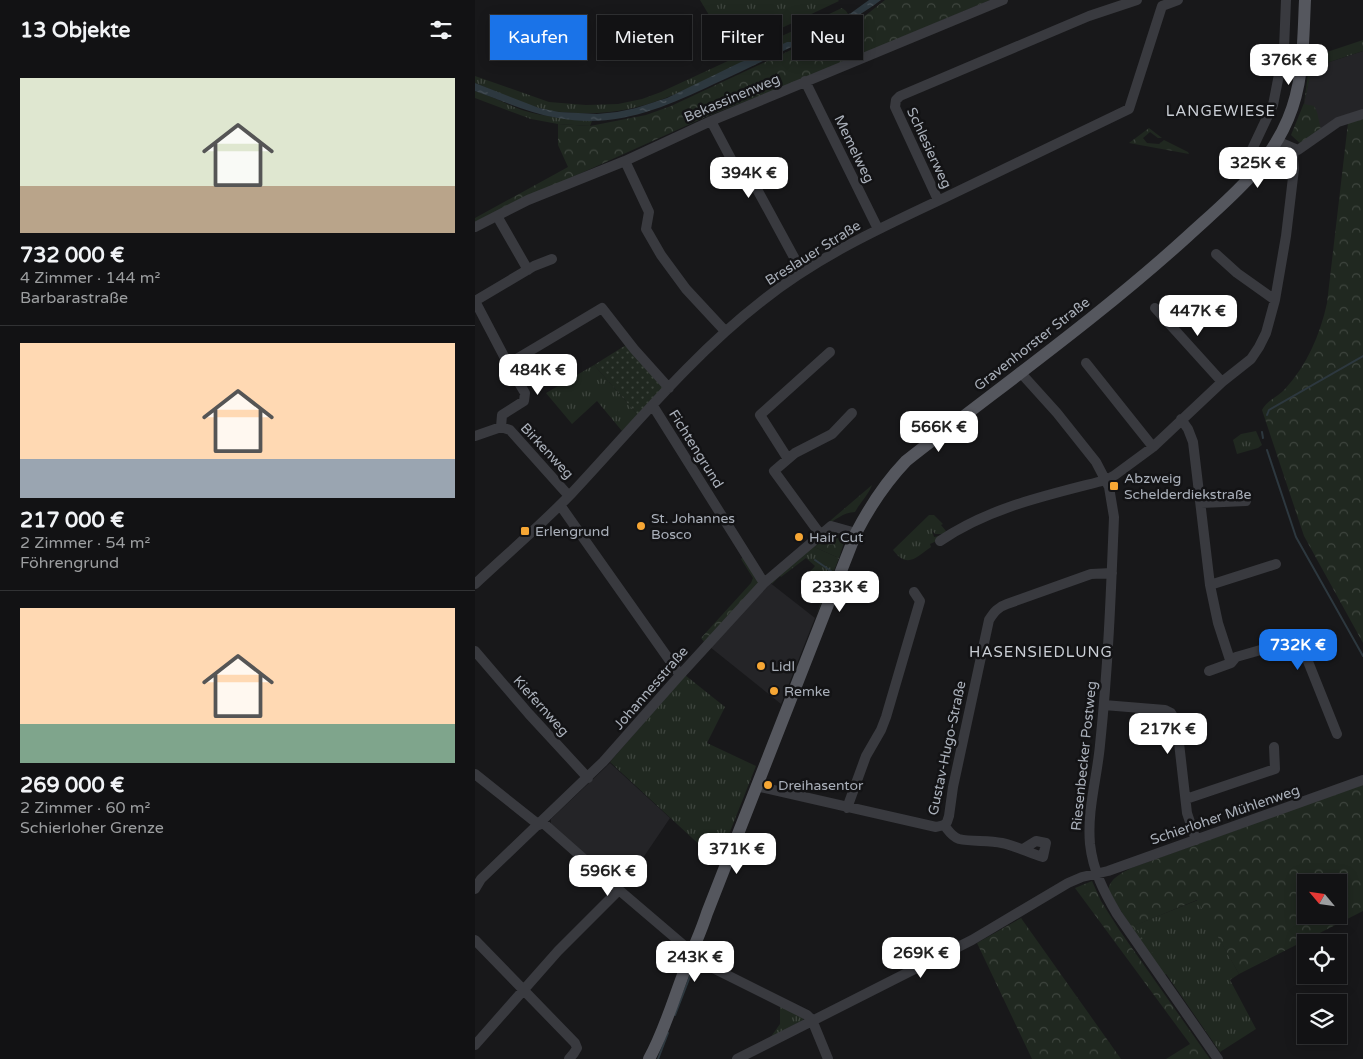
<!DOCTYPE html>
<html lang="de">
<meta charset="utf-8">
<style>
:root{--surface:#121214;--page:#1f2022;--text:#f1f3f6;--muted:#9c9ea0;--line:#313234;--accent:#1a73e8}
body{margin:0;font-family:"Varela Round",sans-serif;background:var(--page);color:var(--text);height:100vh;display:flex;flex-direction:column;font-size:19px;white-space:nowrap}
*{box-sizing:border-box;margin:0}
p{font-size:16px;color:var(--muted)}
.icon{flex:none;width:28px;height:28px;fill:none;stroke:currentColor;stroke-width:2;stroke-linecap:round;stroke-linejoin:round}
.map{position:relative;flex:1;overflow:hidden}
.side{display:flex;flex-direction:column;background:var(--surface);width:475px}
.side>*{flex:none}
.hud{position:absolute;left:15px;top:15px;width:475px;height:45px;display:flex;gap:10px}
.needle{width:32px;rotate:299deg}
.controls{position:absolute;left:822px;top:874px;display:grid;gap:10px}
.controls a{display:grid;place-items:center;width:50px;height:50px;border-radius:0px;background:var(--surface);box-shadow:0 2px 12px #0003,0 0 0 1px var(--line);font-size:25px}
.price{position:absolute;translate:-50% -42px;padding:0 11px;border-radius:10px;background:#fff;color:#222;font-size:16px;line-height:32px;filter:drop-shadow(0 1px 2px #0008)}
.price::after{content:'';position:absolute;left:50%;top:30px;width:15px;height:11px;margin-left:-8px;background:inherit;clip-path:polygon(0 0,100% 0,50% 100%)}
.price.current{background:var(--accent);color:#fff}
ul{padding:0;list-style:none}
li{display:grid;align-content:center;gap:10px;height:265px;padding:0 20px}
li+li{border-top:1px solid var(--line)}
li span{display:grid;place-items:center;height:155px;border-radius:0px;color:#555}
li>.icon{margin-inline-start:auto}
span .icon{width:90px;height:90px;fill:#fffc;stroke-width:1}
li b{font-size:21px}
h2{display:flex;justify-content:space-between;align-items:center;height:60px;padding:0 20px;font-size:21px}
.pill{padding:0 18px;border-radius:0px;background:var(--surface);box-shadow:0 2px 12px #0003,0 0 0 1px var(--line);font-size:18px;line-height:45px}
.pill.current{background:var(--accent);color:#fff}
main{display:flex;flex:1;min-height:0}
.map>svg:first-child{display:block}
.built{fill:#242427}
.grass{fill:url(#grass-tufts)}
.forest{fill:url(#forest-crowns);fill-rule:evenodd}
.park{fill:url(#park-dots)}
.water{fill:url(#water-ripples)}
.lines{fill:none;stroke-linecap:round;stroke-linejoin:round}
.stream{stroke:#2d383f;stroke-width:2}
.minor{stroke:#393a3f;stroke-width:10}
.major{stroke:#55575e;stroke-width:12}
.poi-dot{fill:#f6a634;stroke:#131315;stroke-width:2}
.labels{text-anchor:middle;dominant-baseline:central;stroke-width:5;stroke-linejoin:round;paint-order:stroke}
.street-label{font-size:14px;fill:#aab0ba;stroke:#131315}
.poi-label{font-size:14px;fill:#aab0ba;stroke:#131315;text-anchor:start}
.neighbourhood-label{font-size:15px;letter-spacing:1px;fill:#cbcfd6;stroke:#131315}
</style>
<main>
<section class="side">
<h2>13 Objekte<svg class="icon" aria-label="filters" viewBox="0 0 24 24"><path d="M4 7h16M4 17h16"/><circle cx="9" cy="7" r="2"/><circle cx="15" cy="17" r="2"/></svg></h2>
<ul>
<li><span style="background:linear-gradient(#dfe7d0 70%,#b9a48a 0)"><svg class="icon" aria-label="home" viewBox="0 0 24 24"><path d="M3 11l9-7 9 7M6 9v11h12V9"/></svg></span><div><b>732 000 €</b><p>4 Zimmer · 144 m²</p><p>Barbarastraße</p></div></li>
<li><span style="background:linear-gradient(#ffd9b3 75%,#9aa5b1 0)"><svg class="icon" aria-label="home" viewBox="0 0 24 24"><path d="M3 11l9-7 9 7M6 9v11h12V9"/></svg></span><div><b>217 000 €</b><p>2 Zimmer · 54 m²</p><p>Föhrengrund</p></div></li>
<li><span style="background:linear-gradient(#ffd9b3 75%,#7fa58c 0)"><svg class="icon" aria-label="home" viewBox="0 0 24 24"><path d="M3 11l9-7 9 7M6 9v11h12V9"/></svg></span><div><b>269 000 €</b><p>2 Zimmer · 60 m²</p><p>Schierloher Grenze</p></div></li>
</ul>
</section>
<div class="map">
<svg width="888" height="1059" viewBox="0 0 888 1059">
<defs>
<pattern id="grass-tufts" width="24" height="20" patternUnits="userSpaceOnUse" patternTransform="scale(1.25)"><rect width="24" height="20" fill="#202820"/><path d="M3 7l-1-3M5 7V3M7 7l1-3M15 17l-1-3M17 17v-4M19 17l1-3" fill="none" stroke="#3e453e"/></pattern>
<pattern id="forest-crowns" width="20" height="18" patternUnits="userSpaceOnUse" patternTransform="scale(1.25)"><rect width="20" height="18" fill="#202820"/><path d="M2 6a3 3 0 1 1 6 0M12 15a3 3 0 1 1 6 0" fill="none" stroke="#3e453e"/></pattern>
<pattern id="park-dots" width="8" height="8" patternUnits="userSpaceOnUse" patternTransform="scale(1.25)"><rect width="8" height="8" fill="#202820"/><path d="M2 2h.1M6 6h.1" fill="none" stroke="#3e453e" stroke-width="1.8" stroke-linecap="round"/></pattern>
<pattern id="water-ripples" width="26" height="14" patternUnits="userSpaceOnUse" patternTransform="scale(1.25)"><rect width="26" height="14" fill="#2d383f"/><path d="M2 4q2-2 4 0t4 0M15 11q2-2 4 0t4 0" fill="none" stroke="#495259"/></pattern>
</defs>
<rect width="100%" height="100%" fill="#18181a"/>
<path class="built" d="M888 51V111L846 132 829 104 836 68Z
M294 582 340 618 306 704 235 647Z
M135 763 195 818 147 889 76 827V819Z"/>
<path class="grass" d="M225 0H363L364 1 256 52Z
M367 8 371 11 373 14 351 22 323 37 317 42H312C298 52 279 56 264 64 209 91 164 116 102 113 89 112 76 112 64 108 42 103 21 91 0 83V76L74 102 111 105 143 104 167 99 186 92Z
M888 40V51L836 68 837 57Z
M0 91C16 96 31 104 47 110 70 117 93 119 117 121L115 126 83 124 56 119 0 98Z
M119 365 163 415 147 431 122 401 97 424 71 393Z
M781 431 787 445 783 448 762 454 758 440 766 434Z
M397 485C394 494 385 503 380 512 368 512 360 521 349 526Z
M454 515H459L468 524 466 525 471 531 467 536 466 534H460L457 530 459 537 465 536 466 539 455 544 456 547C442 556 433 570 418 550Z
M337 546 364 558 342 614 346 601 342 599 345 594 338 589 345 581 334 573 340 566 331 558 306 577 305 576 297 584 296 582Z
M210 675 250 707 232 743 281 766 243 862 135 762Z
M723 900 764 974 755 980 781 1029 745 1052 658 926Z
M305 1006 328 1018V1020L295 1038 305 1024Z"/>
<path class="forest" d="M410 0H515L328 79 233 116 51 198 0 224V218L93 167 83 145V124L115 126 171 115 196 106 391 15Z
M833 74 835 76 829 104 839 106C844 113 843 122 847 131L828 146 816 135 829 103Z
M888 118V643L829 536 787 410C792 400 803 397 810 389 832 365 845 335 852 303L873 123Z
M674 128 687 138H683L675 132 668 138 672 143 684 144 689 140 713 152 714 154 654 143Z
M355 531 371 536 364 558 337 546Z
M268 557 282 579 284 585 230 643 226 638 276 583 278 578 266 559Z
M888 784V911L764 974 722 900 659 926 692 974 689 975 656 927 633 890C635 878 647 873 656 868ZM831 882H864V915H831Z
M617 881 626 901 645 931 735 1059H691L715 1044 600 888Z
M546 918 646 1059H557L502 943Z"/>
<path class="park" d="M151 345 188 388 163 415 119 365Z"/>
<path class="water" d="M394 0H406C374 25 333 38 298 56 278 66 259 75 239 84 188 108 141 129 83 118 54 113 28 101 0 91V83L64 108 84 112 122 114 142 112 161 108 192 98 266 62 281 57 312 42H317L323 37 351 22 376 13Z"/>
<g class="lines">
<path class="stream" d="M792 415 794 410 888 356
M787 432 788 438
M792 450 821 537 888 656
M340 560 356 571 346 589
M200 1015 219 966
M183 1059 193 1033"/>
<path class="minor" d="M330 81 403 229
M236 121 263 172 277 180 327 272
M802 141 823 150 863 122 888 114
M772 160 798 105 809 49 811 0
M150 161 174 212 171 229 186 255 211 289 250 331
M463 200 420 107 421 100 425 96 614 16 662 0
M22 216 53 270
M0 227 53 200 150 161 236 121 528 0
M741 254 762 273 800 300
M0 301 33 364 127 308 159 349 194 388
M0 301 59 266 77 259
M680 308 747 382
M611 363 678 447
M545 372 582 413 621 462 634 487 639 517C636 593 633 669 625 745 622 778 612 810 615 844 618 871 629 892 642 914L743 1059
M178 406 289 583
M706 419 713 429 718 442 735 585 743 623 756 663 734 671
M26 427 27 415 49 401 50 393 33 364
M0 436 26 427 35 430 94 496
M313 459 285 415 355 352
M726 503 771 501
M85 505 205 675
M345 534 299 471 320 453 357 434 377 413
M465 541C515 507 573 495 631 480L640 475 678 447 747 382 776 359 784 347 791 333 800 300 811 236 819 169 818 159 819 149
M0 584C32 554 66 525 96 494 157 429 216 356 287 301 342 257 405 228 469 198 531 168 593 138 654 109L687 6 703 0
M735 585 801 564
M0 651 54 714 113 778
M756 663 761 657 824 639 862 734
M629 705 690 710 696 713 699 718 703 734 712 813 721 840
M0 774 64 825
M281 786 461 827 469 825 472 822 474 816 478 787 514 620C519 612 523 607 532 604L616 574 637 573
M711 799 800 769 799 747
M372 808 391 756 406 730 411 717 445 601 439 592
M67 822 144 890 212 948 222 960 332 1015 337 1020 353 1059
M469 825C473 830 477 837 484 839 497 842 513 840 527 843 542 846 554 853 568 857L571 843 561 841 548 849
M0 889 6 879 128 762 205 675 289 583 356 526 381 533
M0 940 100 1043 102 1048 99 1053 94 1059
M0 1045 83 951 144 890
M262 1059 497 940 593 883 607 877 633 871 888 780"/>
<path class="major" d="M174 1059C190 1030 199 997 211 967 218 948 226 932 232 913L381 533C395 506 410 483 431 461 525 387 624 317 713 236 751 201 792 169 813 119 829 82 828 40 830 0"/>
</g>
<g class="poi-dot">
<rect x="634" y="481" width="10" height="10" rx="2.5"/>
<circle cx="166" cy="526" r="5"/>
<rect x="45" y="526" width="10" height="10" rx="2.5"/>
<circle cx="324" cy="537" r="5"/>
<circle cx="286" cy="666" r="5"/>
<circle cx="299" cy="691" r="5"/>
<circle cx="293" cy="785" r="5"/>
</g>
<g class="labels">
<g class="street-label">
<text transform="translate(257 98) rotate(-23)">Bekassinenweg</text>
<text transform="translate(454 148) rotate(65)">Schlesierweg</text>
<text transform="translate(379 149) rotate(64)">Memelweg</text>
<text transform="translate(338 253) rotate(-32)">Breslauer Straße</text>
<text transform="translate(557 344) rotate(-38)">Gravenhorster Straße</text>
<text transform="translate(221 449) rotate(58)">Fichtengrund</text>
<text transform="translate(72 451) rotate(47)">Birkenweg</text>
<text transform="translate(176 688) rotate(-49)">Johannesstraße</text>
<text transform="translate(66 706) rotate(48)">Kiefernweg</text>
<text transform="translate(472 748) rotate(-78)">Gustav-Hugo-Straße</text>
<text transform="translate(609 756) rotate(-84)">Riesenbecker Postweg</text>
<text transform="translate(750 815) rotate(-19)">Schierloher Mühlenweg</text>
</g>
<g class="poi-label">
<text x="649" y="478">Abzweig<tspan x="649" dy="16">Schelderdiekstraße</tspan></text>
<text x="176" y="518">St. Johannes<tspan x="176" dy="16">Bosco</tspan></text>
<text x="60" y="531">Erlengrund</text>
<text x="334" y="537">Hair Cut</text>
<text x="296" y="666">Lidl</text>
<text x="309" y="691">Remke</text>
<text x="303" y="785">Dreihasentor</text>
</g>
<g class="neighbourhood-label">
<text x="746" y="111">LANGEWIESE</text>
<text x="566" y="652">HASENSIEDLUNG</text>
</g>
</g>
</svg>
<div class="controls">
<a><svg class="needle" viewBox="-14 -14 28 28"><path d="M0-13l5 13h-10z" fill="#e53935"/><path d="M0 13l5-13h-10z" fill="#9c9ea0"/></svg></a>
<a><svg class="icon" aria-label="locate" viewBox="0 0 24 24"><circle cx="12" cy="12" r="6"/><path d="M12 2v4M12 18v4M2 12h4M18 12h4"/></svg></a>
<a><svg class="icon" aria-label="layers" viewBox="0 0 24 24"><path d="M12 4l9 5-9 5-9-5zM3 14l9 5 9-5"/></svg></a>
</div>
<b class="price" style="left:814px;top:86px">376K €</b>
<b class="price" style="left:783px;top:189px">325K €</b>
<b class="price" style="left:274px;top:199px">394K €</b>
<b class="price" style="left:723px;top:337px">447K €</b>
<b class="price" style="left:63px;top:396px">484K €</b>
<b class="price" style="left:464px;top:453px">566K €</b>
<b class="price" style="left:365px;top:613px">233K €</b>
<b class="price current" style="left:823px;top:671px">732K €</b>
<b class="price" style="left:693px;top:755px">217K €</b>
<b class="price" style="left:262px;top:875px">371K €</b>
<b class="price" style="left:133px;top:897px">596K €</b>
<b class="price" style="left:446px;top:979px">269K €</b>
<b class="price" style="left:220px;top:983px">243K €</b>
<div class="hud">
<a class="pill current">Kaufen</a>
<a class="pill">Mieten</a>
<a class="pill">Filter</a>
<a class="pill">Neu</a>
</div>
</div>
</main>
